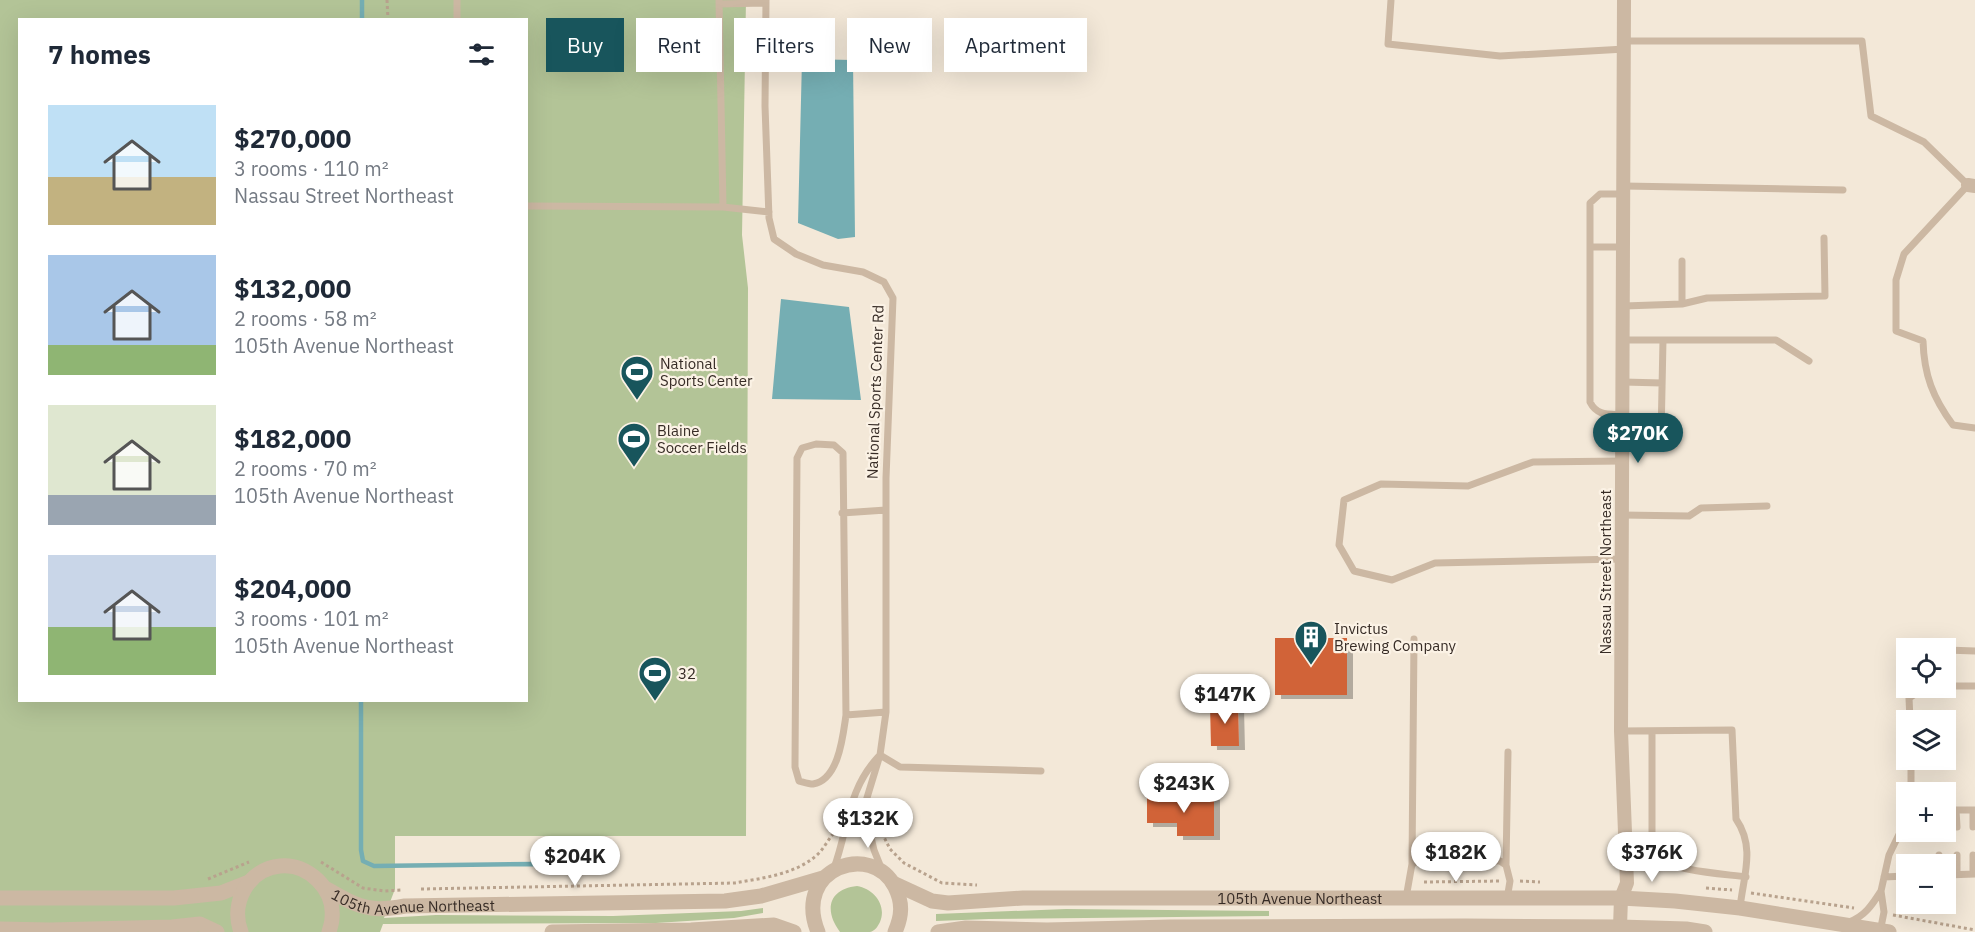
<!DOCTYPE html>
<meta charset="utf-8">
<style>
:root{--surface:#fff;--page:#f6f6f7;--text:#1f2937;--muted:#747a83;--accent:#18555c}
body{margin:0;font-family:"IBM Plex Sans",sans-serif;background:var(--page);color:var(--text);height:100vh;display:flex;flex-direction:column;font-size:22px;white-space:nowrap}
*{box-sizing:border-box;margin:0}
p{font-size:20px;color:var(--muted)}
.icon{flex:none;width:33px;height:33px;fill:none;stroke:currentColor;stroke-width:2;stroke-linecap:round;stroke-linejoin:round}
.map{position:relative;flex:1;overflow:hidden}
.side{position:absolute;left:18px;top:18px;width:510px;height:684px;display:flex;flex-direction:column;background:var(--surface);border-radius:0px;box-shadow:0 6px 24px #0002}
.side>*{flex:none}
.hud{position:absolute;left:546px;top:18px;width:570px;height:54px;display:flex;gap:12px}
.buttons{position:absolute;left:1896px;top:638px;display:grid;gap:12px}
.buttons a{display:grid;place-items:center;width:60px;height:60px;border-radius:0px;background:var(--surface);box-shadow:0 6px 24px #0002;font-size:30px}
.price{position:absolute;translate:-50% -51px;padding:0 14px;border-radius:21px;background:#fff;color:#222;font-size:20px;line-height:39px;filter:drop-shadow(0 2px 3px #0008)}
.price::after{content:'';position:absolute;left:50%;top:36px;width:18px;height:14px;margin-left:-9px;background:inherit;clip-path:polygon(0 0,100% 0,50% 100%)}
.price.current{background:var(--accent);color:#fff}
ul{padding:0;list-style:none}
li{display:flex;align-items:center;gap:18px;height:150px;padding:0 30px}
li span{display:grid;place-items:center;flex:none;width:168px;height:120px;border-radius:0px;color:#555}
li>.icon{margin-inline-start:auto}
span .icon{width:72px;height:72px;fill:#fffc;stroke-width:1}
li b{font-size:26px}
h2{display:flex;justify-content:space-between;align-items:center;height:72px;padding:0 30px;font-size:26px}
.chip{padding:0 21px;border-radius:0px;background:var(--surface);box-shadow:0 6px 24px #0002;font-size:21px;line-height:54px}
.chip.current{background:var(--accent);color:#fff}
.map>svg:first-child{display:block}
.green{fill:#b3c497;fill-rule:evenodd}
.water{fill:#75aeb3}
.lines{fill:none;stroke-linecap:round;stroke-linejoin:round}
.stream{stroke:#75aeb3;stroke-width:4.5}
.building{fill:#d16439;filter:url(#shadow)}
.path{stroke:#b8a28d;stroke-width:3;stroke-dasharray:3 3;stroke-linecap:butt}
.service{stroke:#ccb8a3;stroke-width:7}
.minor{stroke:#ccb8a3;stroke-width:14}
.tertiary{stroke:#ccb8a3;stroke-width:15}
.labels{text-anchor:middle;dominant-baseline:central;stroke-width:4.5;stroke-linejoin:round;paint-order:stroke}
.poi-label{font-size:15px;fill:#372c26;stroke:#fbf2e5;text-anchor:start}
.street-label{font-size:15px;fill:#372c26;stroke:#fbf2e5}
</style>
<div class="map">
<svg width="1975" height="932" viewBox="0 0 1975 932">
<defs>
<filter id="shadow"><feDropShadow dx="6" dy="4" stdDeviation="0" flood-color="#0004"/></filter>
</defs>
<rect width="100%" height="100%" fill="#f3e8d8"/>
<path class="green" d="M0 0H746L742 235 748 288 746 836H395V889L384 918 436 915 613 916 741 911 763 908V913L734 918 656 923 383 924 380 932H0ZM20 20H526V700H20Z
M857 886C874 889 887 905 880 922 878 926 875 931 870 932 861 932 849 932 840 932 824 911 828 889 857 886Z
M1066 909 1269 911V916L989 919 936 921V914Z"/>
<path class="water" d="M802 59 853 60 855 237 838 239 798 223Z
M781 299 849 307 861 400 772 399Z"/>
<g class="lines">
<path class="stream" d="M362 0V20
M361 700V850L363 861 374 866 532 864 552 867 558 871"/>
</g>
<path class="building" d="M1275 638H1347V695H1275Z
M1238 704 1239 746H1211L1210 705Z
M1147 796H1214V836H1177V823H1147Z"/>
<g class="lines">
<path class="path" d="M387 0 388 20
M882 833 890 849 904 863 942 883 977 885
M321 862 363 888 384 891 402 890
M208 879 249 862
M1520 881 1540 882
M1424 882 1501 881
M1706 888 1732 890
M421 889 735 883C763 878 798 874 819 853 824 848 828 840 833 834
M1751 893 1854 908
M1893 915 1975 930"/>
<path class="service" d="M457 0V20
M719 0 723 207
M766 0 765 106 769 218 774 239 796 254 823 265 863 272 884 282 893 298 886 478V712L880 755 866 801 867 820 874 850 882 870
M1391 0 1388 44 1500 56 1625 49
M719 4 766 3
M1625 41H1862L1871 116 1924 142 1968 185 1904 254 1896 280V331L1923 341C1924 375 1933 398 1953 425L1975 428
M1624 186 1843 190
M526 206 723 207 769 212
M1590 247H1623
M1682 261V304
M1624 306 1682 304 1707 298 1825 296 1824 238
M1623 340H1776L1809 361
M1623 382 1662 383
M1623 415C1608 414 1597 416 1590 402V203L1600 194H1624
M1623 437H1661L1663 340
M842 513 886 510
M1622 515 1689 516 1701 508 1767 506
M1622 559 1435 563 1392 580 1354 571 1339 545 1344 500 1381 484 1468 486 1533 462 1623 461
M1946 650 1975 651
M1946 686H1975
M846 715 843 453 834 445 816 444 802 448 797 458 795 767 799 781C803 782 809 784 813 784 839 780 843 735 846 715L886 712
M1910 720 1909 698 1926 687
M1621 731 1732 730 1736 819C1756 848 1743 877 1740 908
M1652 731V844C1654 848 1654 854 1658 857 1671 871 1726 874 1746 877
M880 755 900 767 1041 771
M1911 759V792
M1946 810H1975
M1956 810 1957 827
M1973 810V827
M1939 855V864
M1957 855V874
M1973 855V874
M1412 864 1414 639
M1506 865 1508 752
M834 868C849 827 847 791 878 757
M1946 875 1975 874
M1884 877 1906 876
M1406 898 1412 864 1422 859 1500 861 1506 865 1510 881 1507 899
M1849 922C1865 916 1872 905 1881 891
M1880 932 1884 912 1881 891 1889 855 1906 820"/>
<path class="minor" d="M1968 185 1975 186
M1620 927 1621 898 1627 883 1621 731 1624 0"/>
<g class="tertiary">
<path id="s1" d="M893 883 932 901 948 903 1023 898H1621L1675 901 1740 908 1889 932"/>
<path id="s2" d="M325 888C339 896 355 906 371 908 382 910 394 908 405 906L725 901 761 896 823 878"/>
<path d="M0 898H174L221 893 249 882"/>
<path d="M0 929 50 930 172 927 200 924 217 932"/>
<path d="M241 932C230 903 248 869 280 866 309 863 335 890 332 918 332 923 330 928 329 932"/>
<path d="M552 932 691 930 774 925 794 932"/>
<path d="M818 932C792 868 872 841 895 887 903 903 902 916 895 932"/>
<path d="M938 932 966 928 1047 930 1170 927 1465 926 1620 927 1686 929 1705 932"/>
</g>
</g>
<defs>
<g id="stadium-pin" transform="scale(1.725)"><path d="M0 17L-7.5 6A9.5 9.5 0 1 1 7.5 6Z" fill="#18555c" stroke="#fbf2e5"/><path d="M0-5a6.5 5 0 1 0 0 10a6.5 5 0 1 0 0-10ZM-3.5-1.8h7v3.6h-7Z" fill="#fff"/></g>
<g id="building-pin" transform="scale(1.725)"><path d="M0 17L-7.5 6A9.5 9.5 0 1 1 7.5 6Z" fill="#18555c" stroke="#fbf2e5"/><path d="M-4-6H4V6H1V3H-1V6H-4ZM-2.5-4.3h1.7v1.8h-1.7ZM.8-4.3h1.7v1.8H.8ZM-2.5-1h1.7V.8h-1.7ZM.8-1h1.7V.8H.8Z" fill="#fff"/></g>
</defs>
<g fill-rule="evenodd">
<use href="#stadium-pin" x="637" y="372"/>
<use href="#stadium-pin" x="634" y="439"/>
<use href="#building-pin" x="1311" y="637"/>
<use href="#stadium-pin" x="655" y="673"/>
</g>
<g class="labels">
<g class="poi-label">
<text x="660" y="363">National<tspan x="660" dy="17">Sports Center</tspan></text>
<text x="657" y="430">Blaine<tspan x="657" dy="17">Soccer Fields</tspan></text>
<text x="1334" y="628">Invictus<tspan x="1334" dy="17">Brewing Company</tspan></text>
<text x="678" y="673">32</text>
</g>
<g class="street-label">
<text transform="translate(875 392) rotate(-88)">National Sports Center Rd</text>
<text transform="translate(1605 572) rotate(-90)">Nassau Street Northeast</text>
<text stroke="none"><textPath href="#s2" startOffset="92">105th Avenue Northeast</textPath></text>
<text stroke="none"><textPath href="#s1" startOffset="411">105th Avenue Northeast</textPath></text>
</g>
</g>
</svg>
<div class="buttons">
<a><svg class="icon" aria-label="locate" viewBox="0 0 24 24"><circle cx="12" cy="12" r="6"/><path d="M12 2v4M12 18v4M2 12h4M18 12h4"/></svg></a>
<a><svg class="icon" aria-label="layers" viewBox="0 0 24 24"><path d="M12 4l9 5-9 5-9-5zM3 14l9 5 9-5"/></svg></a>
<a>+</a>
<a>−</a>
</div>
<b class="price current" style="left:1638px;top:464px">$270K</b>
<b class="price" style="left:1225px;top:725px">$147K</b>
<b class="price" style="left:1184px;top:814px">$243K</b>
<b class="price" style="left:868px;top:849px">$132K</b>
<b class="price" style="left:1456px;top:883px">$182K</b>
<b class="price" style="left:1652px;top:883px">$376K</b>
<b class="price" style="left:575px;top:887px">$204K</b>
<div class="hud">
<a class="chip current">Buy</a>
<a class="chip">Rent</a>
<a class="chip">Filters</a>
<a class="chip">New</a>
<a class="chip">Apartment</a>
</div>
<section class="side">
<h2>7 homes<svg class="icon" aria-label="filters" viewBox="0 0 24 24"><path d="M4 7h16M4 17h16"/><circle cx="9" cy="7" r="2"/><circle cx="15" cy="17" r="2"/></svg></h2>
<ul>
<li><span style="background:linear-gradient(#bfe0f5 60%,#c2b280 0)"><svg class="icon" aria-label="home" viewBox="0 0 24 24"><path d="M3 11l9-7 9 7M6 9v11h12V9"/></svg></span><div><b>$270,000</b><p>3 rooms · 110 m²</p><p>Nassau Street Northeast</p></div></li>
<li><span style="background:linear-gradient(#a9c7e8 75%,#8fb573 0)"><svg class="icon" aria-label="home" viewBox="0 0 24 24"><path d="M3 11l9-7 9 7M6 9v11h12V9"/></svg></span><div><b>$132,000</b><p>2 rooms · 58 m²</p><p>105th Avenue Northeast</p></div></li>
<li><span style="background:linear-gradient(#dfe7d0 75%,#9aa5b1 0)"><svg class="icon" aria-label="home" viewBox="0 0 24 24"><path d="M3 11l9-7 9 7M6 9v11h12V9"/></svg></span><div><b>$182,000</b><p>2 rooms · 70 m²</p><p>105th Avenue Northeast</p></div></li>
<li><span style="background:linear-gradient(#c9d6e8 60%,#8fb573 0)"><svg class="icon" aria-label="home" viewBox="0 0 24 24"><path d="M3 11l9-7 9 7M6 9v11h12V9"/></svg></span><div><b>$204,000</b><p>3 rooms · 101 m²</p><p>105th Avenue Northeast</p></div></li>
</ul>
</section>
</div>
